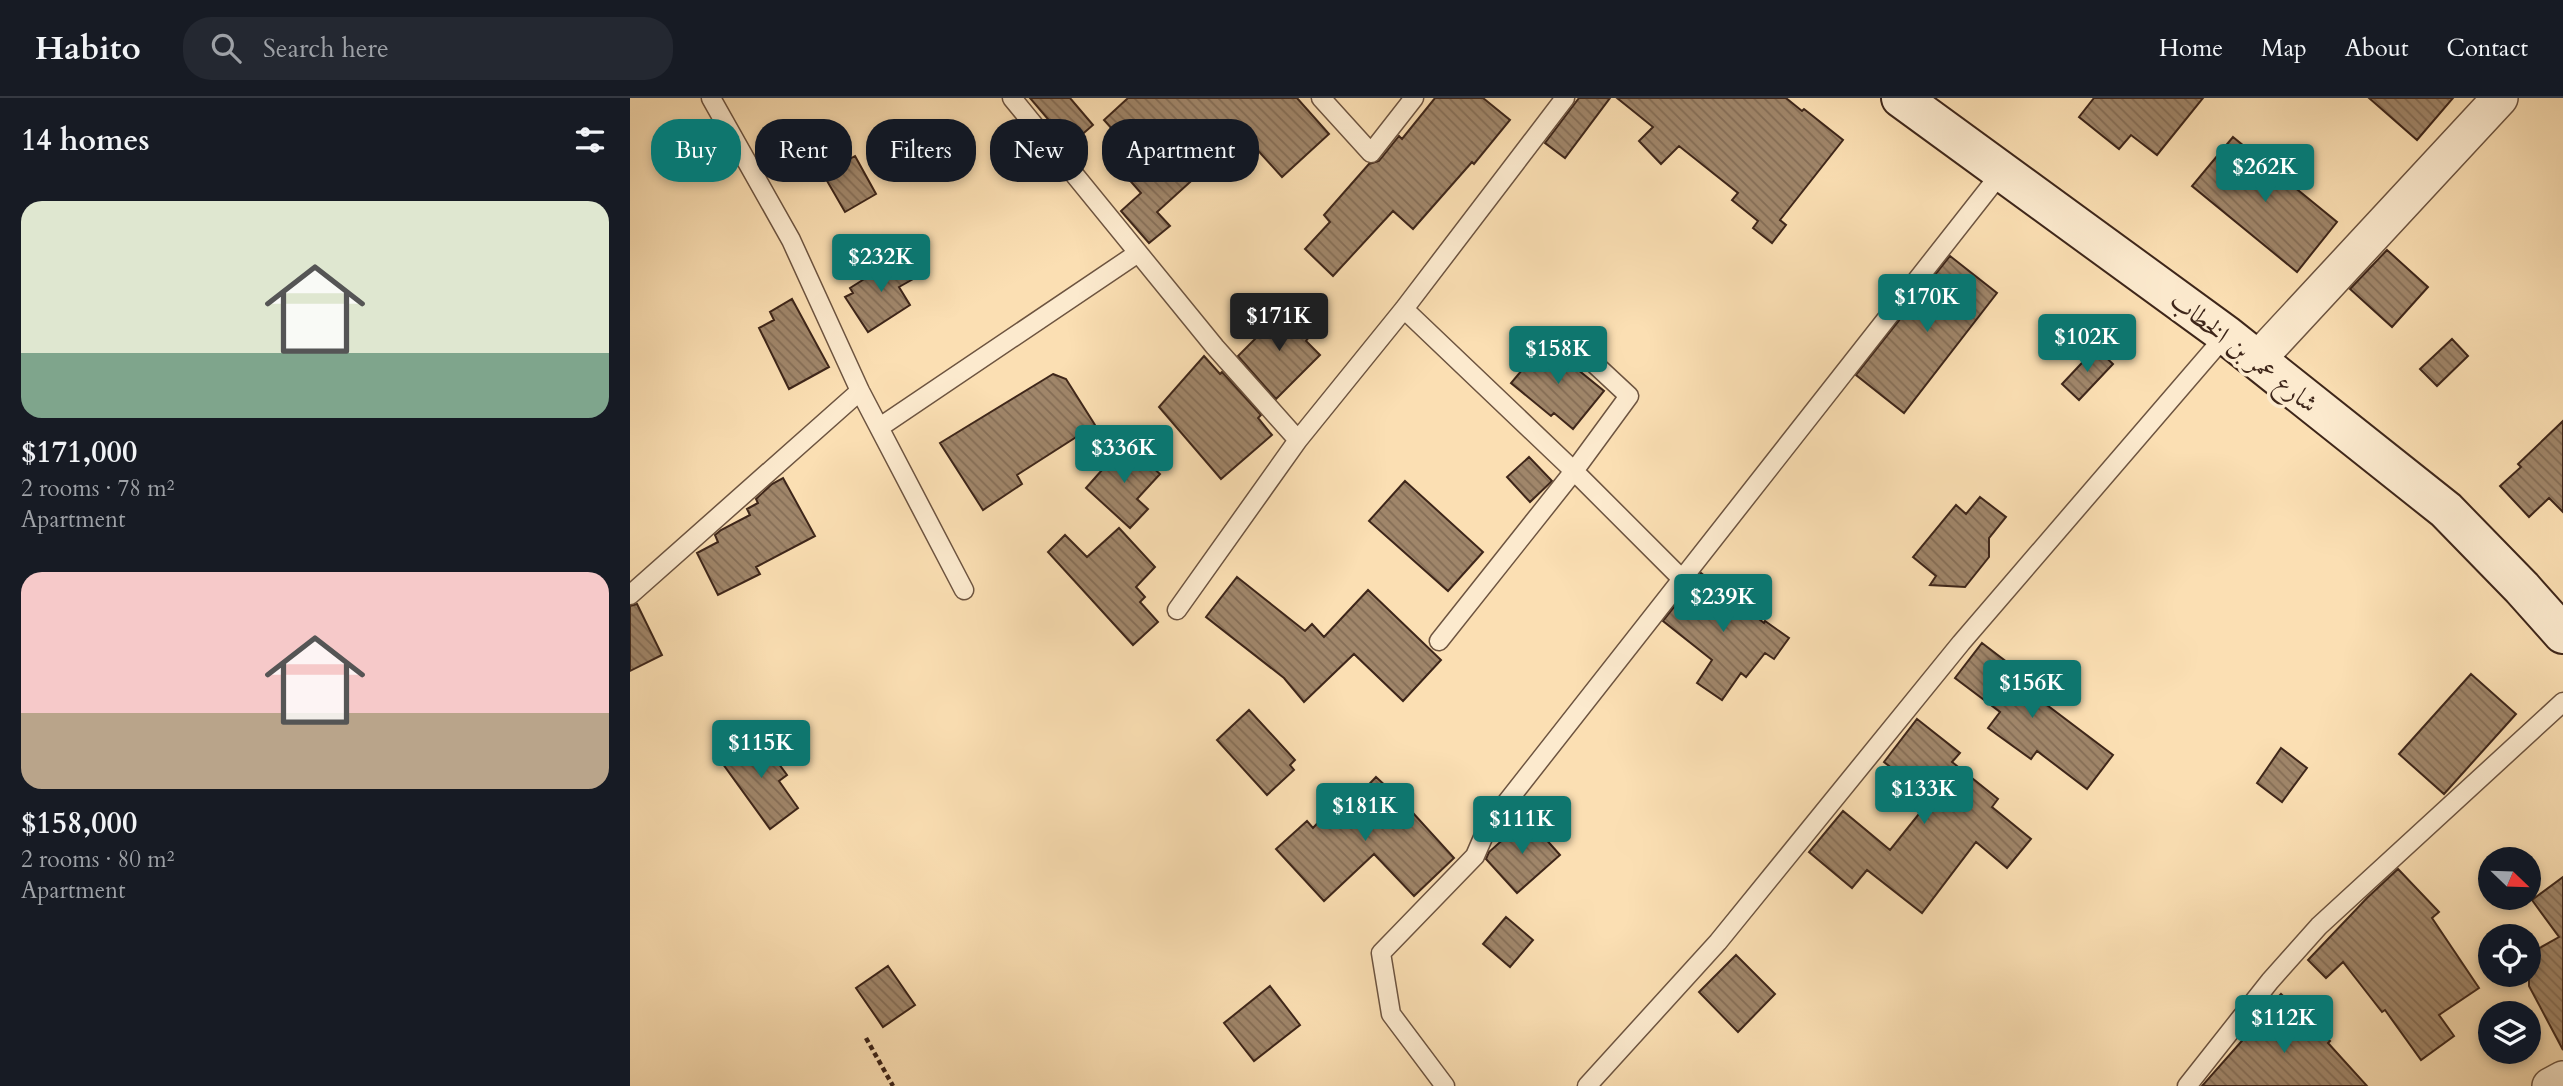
<!DOCTYPE html>
<meta charset="utf-8">
<style>
:root{--surface:#171b24;--page:#242831;--text:#f1f3f6;--muted:#9ea1a6;--line:#363941;--accent:#0f766e}
body{margin:0;font-family:Cardo,Amiri,serif;background:var(--page);color:var(--text);height:100vh;display:flex;flex-direction:column;font-size:26px;white-space:nowrap}
*{box-sizing:border-box;margin:0}
p{font-size:23px;color:var(--muted)}
.icon{flex:none;width:38px;height:38px;fill:none;stroke:currentColor;stroke-width:2;stroke-linecap:round;stroke-linejoin:round}
.map{position:relative;flex:1;overflow:hidden}
.panel{display:flex;flex-direction:column;background:var(--surface);width:630px}
.panel>*{flex:none}
.banner{position:absolute;left:21px;top:21px;width:665px;height:63px;display:flex;gap:14px}
.needle{width:46px;rotate:113deg}
.fabs{position:absolute;left:1848px;top:749px;display:grid;gap:14px}
.fabs a{display:grid;place-items:center;width:63px;height:63px;border-radius:50%;background:var(--surface);box-shadow:0 4px 10px #0003;font-size:35px}
.price{position:absolute;translate:-50% -60px;padding:0 16px;border-radius:7px;background:var(--accent);color:#fff;font-size:23px;line-height:46px;filter:drop-shadow(0 2px 4px #0008)}
.price::after{content:'';position:absolute;left:50%;top:42px;width:21px;height:16px;margin-left:-10px;background:inherit;clip-path:polygon(0 0,100% 0,50% 100%)}
.price.active{background:#222;color:#fff}
ul{padding:0;list-style:none}
li{display:grid;align-content:center;gap:14px;height:371px;padding:0 21px}
li span{display:grid;place-items:center;height:217px;border-radius:21px;color:#555}
li>.icon{margin-inline-start:auto}
span .icon{width:126px;height:126px;fill:#fffc;stroke-width:1}
li b{font-size:30px}
h2{display:flex;justify-content:space-between;align-items:center;height:84px;padding:0 21px;font-size:30px}
.tag{padding:0 24px;border-radius:28px;background:var(--surface);box-shadow:0 4px 10px #0003;font-size:24px;line-height:63px}
.tag.active{background:var(--accent);color:#fff}
header{display:flex;align-items:center;gap:42px;box-sizing:border-box;height:98px;padding:0 35px;background:var(--surface);border-bottom:2px solid var(--line)}
header strong{font-size:33px}
nav{display:flex;gap:38px;margin-inline-start:auto;font-size:24px}
.search{width:490px;height:63px;background:var(--page);display:flex;align-items:center;gap:18px;box-sizing:border-box;padding:0 24px;border-radius:28px;color:var(--muted);font-size:26px}
main{display:flex;flex:1;min-height:0}
.map>svg:first-child{display:block}
.building{fill:url(#building-back-hatch);stroke:#3e261a;stroke-width:2}
.lines{fill:none;stroke-linecap:round;stroke-linejoin:round}
.lane-casing{stroke:#6d5440;stroke-width:21}
.street-casing{stroke:#6d5440;stroke-width:38}
.secondary-casing{stroke:#3e261a;stroke-width:42}
.path{stroke:#3e261a;stroke-width:4.5;stroke-dasharray:5 3.5;stroke-linecap:butt}
.lane{stroke:#fceace;stroke-width:18}
.street{stroke:#fceace;stroke-width:35}
.secondary{stroke:#fceace;stroke-width:38}
.labels{text-anchor:middle;dominant-baseline:central;stroke-width:7;stroke-linejoin:round;paint-order:stroke}
.street-label{font-size:26px;fill:#3e261a;stroke:#fceace}
</style>
<header>
<strong>Habito</strong>
<div class="search"><svg class="icon" aria-label="search" viewBox="0 0 24 24"><circle cx="10" cy="10" r="6"/><path d="M15 15l6 6"/></svg>Search here</div>
<nav><a>Home</a><a>Map</a><a>About</a><a>Contact</a></nav>
</header>
<main>
<section class="panel">
<h2>14 homes<svg class="icon" aria-label="filters" viewBox="0 0 24 24"><path d="M4 7h16M4 17h16"/><circle cx="9" cy="7" r="2"/><circle cx="15" cy="17" r="2"/></svg></h2>
<ul>
<li><span style="background:linear-gradient(#dfe7d0 70%,#7fa58c 0)"><svg class="icon" aria-label="home" viewBox="0 0 24 24"><path d="M3 11l9-7 9 7M6 9v11h12V9"/></svg></span><div><b>$171,000</b><p>2 rooms · 78 m²</p><p>Apartment</p></div></li>
<li><span style="background:linear-gradient(#f6c9c9 65%,#b9a48a 0)"><svg class="icon" aria-label="home" viewBox="0 0 24 24"><path d="M3 11l9-7 9 7M6 9v11h12V9"/></svg></span><div><b>$158,000</b><p>2 rooms · 80 m²</p><p>Apartment</p></div></li>
</ul>
</section>
<div class="map">
<svg width="1933" height="988" viewBox="0 0 1933 988">
<defs>
<pattern id="building-back-hatch" width="6" height="6" patternUnits="userSpaceOnUse" patternTransform="scale(1.75)"><rect width="6" height="6" fill="#a0866a"/><path d="M-1 5l2 2M0 0l6 6M5-1l2 2" fill="none" stroke="#846d56"/></pattern>
</defs>
<rect width="100%" height="100%" fill="#fbdfb3"/>
<filter id="stains"><feTurbulence type="fractalNoise" baseFrequency=".00286" numOctaves="4"/><feColorMatrix values="0 0 0 0 .2 0 0 0 0 .09 0 0 0 0 .02 0 0 0 .5 -.17"/></filter>
<radialGradient id="worn" r=".72"><stop offset=".6" stop-color="#630" stop-opacity="0"/><stop offset="1" stop-color="#630" stop-opacity=".3"/></radialGradient>
<path class="building" d="M400 0H440L463 27 440 47Z
M498 0H667L699 36 652 79 613 36 527 114 540 128 519 145 491 113 511 95 496 78 512 64 474 22Z
M805 0H853L880 22 844 66 842 64 783 131 763 113 703 178 675 151 700 124 694 117 739 66 749 63 769 38 772 41Z
M949 0H980L935 60 915 45Z
M987 0H1156L1172 13 1174 11 1213 42 1150 122 1156 127 1142 145 1123 130 1128 123 1102 102 1108 95 1049 48 1031 66 1009 43 1023 29Z
M1464 0H1573L1527 57 1501 37 1489 51 1449 19Z
M1739 0H1823L1787 42Z
M1603 39 1707 124 1667 174 1562 88Z
M225 58 246 96 215 114 193 76Z
M1757 152 1798 189 1762 229 1720 191Z
M271 158 285 180 269 189 280 207 238 234 215 199 223 195 220 190Z
M1320 158 1367 195 1274 315 1226 277Z
M162 201 199 269 159 291 129 230 144 222 140 214Z
M648 208 679 239 676 243 690 257 646 301 608 258 636 230 631 225Z
M1822 241 1838 258 1807 288 1790 271Z
M915 245 974 293 943 331 924 315 921 318 881 285Z
M1466 250 1483 266 1449 302 1432 286Z
M574 258 590 276 592 274 631 317 628 320 642 337 591 381 529 309Z
M423 276 436 281 465 327 387 377 392 386 353 412 310 345Z
M1933 323V414L1919 400 1899 419 1870 388 1891 369 1888 366Z
M496 345 530 376 507 401 518 411 500 430 456 390Z
M899 359 922 383 900 404 877 379Z
M153 380 185 438 126 469 130 476 88 497 67 455 88 444 85 437 91 432 120 417 117 411 128 405 126 401 142 386Z
M775 383 853 454 818 493 739 423Z
M1350 399 1376 419 1359 440V459L1335 489 1300 487 1306 478 1283 459 1326 407 1336 416Z
M489 430 525 469 506 489 515 499 510 504 528 524 503 547 418 454 435 437 457 459Z
M1071 475 1134 525 1135 523 1159 540 1144 561 1135 555 1116 579 1111 575 1092 602 1067 585 1082 562 1033 523Z
M607 479 675 533 682 526 694 539 738 492 811 562 773 603 724 556 674 604 654 580 576 519Z
M7 506 32 557 0 573V508Z
M1352 545 1382 568 1376 576 1483 657 1457 691 1407 653 1401 661 1358 630 1370 614 1325 580Z
M1841 576 1886 616 1814 696 1769 656Z
M619 612 665 662 660 667 664 672 637 697 587 642Z
M1287 621 1330 655 1322 664 1368 701 1362 709 1401 741 1377 770 1346 744 1292 815 1237 772 1222 790 1179 754 1213 713 1260 752 1301 701 1254 664Z
M127 636 157 677 149 683 168 710 140 731 90 662Z
M1651 650 1677 670 1652 704 1627 685Z
M746 679 773 704 824 760 784 798 744 756 694 803 646 751 677 723 683 730 719 691 727 699Z
M897 720 930 757 887 795 856 761 859 754Z
M1768 771 1809 814 1802 820 1849 890 1809 917 1824 938 1791 962 1755 912 1752 914 1713 864 1696 880 1678 862 1737 800Z
M1933 779V952L1899 888V856L1929 839 1902 802Z
M876 819 903 842 880 869 853 846Z
M1106 857 1145 896 1108 934 1069 894Z
M258 868 285 907 253 929 226 890Z
M640 888 670 927 624 963 594 925Z
M1651 896 1700 943 1698 945 1737 988H1572L1618 936 1615 933Z"/>
<g class="lines">
<g class="lane-casing">
<path id="lane" d="M81 0 161 142 230 293 334 492
M382 0 585 249 668 342
M691 0 741 55 784 0
M774 211 944 373 1052 481
M250 329 508 155
M0 497 230 293
M547 512 668 342 774 211 935 0
M809 543 944 373 999 298 956 258
M815 988 761 916 751 855 845 758 858 728 1371 75
M957 988 1088 844 1331 545 1596 237
M1557 988 1640 883 1689 828 1933 604"/>
</g>
<g class="street-casing">
<path id="street" d="M1627 262 1870 0
M1920 988 1933 981"/>
</g>
<g class="secondary-casing">
<path id="secondary" d="M1271 0 1596 237 1816 412 1892 490 1933 536"/>
</g>
<path class="path" d="M236 940 263 988"/>
<use href="#lane" class="lane"/>
<use href="#street" class="street"/>
<use href="#secondary" class="secondary"/>
</g>
<g class="labels">
<g class="street-label">
<text transform="translate(1614 254) rotate(38)">شارع عمر بن الخطاب</text>
</g>
</g>
<rect width="100%" height="100%" filter="url(#stains)"/>
<rect width="100%" height="100%" fill="url(#worn)"/>
</svg>
<div class="fabs">
<a><svg class="needle" viewBox="-14 -14 28 28"><path d="M0-13l5 13h-10z" fill="#e53935"/><path d="M0 13l5-13h-10z" fill="#9ea1a6"/></svg></a>
<a><svg class="icon" aria-label="locate" viewBox="0 0 24 24"><circle cx="12" cy="12" r="6"/><path d="M12 2v4M12 18v4M2 12h4M18 12h4"/></svg></a>
<a><svg class="icon" aria-label="layers" viewBox="0 0 24 24"><path d="M12 4l9 5-9 5-9-5zM3 14l9 5 9-5"/></svg></a>
</div>
<b class="price" style="left:1635px;top:106px">$262K</b>
<b class="price" style="left:251px;top:196px">$232K</b>
<b class="price" style="left:1297px;top:236px">$170K</b>
<b class="price active" style="left:649px;top:255px">$171K</b>
<b class="price" style="left:1457px;top:276px">$102K</b>
<b class="price" style="left:928px;top:288px">$158K</b>
<b class="price" style="left:494px;top:387px">$336K</b>
<b class="price" style="left:1093px;top:536px">$239K</b>
<b class="price" style="left:1402px;top:622px">$156K</b>
<b class="price" style="left:131px;top:682px">$115K</b>
<b class="price" style="left:1294px;top:728px">$133K</b>
<b class="price" style="left:735px;top:745px">$181K</b>
<b class="price" style="left:892px;top:758px">$111K</b>
<b class="price" style="left:1654px;top:957px">$112K</b>
<div class="banner">
<a class="tag active">Buy</a>
<a class="tag">Rent</a>
<a class="tag">Filters</a>
<a class="tag">New</a>
<a class="tag">Apartment</a>
</div>
</div>
</main>
